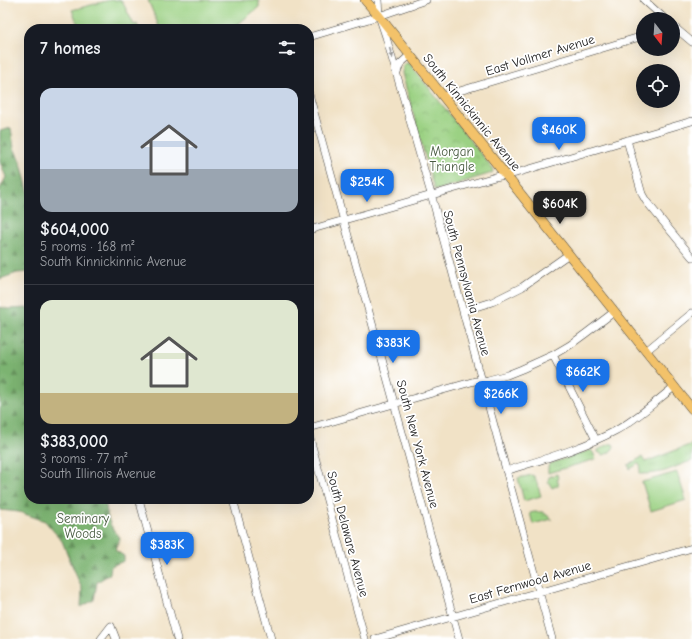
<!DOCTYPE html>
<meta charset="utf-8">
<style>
:root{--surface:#171b24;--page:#20242c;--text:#f1f3f6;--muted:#9ea1a6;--line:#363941;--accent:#1a73e8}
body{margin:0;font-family:"Comic Neue",sans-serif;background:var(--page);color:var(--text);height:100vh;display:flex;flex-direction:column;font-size:15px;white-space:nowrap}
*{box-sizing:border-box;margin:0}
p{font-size:13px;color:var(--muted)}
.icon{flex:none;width:22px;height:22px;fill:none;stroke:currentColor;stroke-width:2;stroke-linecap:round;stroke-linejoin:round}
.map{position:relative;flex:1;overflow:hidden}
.sheet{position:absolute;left:24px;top:24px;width:290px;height:480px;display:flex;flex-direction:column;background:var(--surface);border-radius:16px;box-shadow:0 4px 16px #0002}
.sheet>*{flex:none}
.needle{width:26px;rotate:163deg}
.fabs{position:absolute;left:636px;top:12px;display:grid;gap:8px}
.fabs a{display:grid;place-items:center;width:44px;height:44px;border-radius:50%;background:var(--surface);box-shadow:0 4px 16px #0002;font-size:20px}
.price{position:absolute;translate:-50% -34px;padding:0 9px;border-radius:8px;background:var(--accent);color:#fff;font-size:13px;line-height:26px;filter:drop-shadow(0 1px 2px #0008)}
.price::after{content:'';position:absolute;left:50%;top:24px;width:12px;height:9px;margin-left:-6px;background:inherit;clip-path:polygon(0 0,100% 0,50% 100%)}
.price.selected{background:#222;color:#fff}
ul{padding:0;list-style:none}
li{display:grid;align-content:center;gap:8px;height:212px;padding:0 16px}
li+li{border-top:1px solid var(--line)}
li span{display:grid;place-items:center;height:124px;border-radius:12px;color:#555}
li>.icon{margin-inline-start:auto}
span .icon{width:72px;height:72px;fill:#fffc;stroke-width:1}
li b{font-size:17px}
h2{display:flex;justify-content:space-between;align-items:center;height:48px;padding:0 16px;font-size:17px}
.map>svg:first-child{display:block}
.grass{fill:url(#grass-tufts);stroke:#5c7650}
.forest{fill:url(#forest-firs);stroke:#4c6846}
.park{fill:url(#park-crowns);stroke:#5c7650}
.garden{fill:#9bd183;stroke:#5c7650}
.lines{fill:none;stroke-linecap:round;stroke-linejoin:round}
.minor-casing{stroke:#3c3a36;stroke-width:8}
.major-casing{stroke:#3c3a36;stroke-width:10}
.minor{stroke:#fff;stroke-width:7}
.major{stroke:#f3c26a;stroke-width:9}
.oneway{fill:#999}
.labels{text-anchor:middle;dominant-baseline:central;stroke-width:3.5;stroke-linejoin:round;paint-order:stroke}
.street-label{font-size:13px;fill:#1c1c1c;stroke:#fff}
.park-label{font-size:13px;fill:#485b40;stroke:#fff}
</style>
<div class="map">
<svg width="692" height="639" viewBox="0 0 692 639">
<defs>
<pattern id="grass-tufts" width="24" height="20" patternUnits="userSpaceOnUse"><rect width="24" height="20" fill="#9bd183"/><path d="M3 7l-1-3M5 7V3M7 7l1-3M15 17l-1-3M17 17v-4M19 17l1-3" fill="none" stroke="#85b371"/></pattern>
<pattern id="forest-firs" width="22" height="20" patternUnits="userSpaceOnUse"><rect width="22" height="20" fill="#7cb371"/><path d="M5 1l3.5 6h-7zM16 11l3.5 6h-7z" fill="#65915c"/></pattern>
<pattern id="park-crowns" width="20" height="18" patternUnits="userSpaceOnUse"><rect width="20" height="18" fill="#9bd183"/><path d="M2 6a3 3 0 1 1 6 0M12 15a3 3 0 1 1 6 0" fill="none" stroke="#85b371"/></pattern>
</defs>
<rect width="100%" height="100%" fill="#fff"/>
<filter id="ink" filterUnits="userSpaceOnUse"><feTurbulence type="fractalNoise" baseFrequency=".025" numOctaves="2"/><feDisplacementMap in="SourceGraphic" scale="8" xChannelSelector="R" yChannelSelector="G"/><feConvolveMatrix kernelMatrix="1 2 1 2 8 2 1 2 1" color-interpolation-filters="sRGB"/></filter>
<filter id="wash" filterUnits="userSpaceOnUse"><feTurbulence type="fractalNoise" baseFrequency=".012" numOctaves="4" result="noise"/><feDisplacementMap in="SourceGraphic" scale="16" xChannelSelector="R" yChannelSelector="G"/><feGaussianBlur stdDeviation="0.9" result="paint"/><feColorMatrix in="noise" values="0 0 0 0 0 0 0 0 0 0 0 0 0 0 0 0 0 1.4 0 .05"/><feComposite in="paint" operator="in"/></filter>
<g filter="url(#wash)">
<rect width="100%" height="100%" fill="#f1e2c6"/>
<path class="grass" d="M609 444H613L614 446C613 450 608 454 603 455L598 452V450Z
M692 444V461C684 463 676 467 668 470 660 473 650 474 640 474V469L641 468 639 464H637L635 466 630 469 628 465 642 457 645 462Z
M591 450 594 454 596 459 548 473V468L549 464Z
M557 474 558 478 557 479 559 485 552 488 548 481 549 477Z
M534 512H543L552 519 533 524 530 513Z"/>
<path class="forest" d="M11 128 14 148 21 163 29 194V272L17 273 0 279V189L6 177 0 162V131Z
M0 307 8 309 29 308V499H105C107 516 108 525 120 538L115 550 124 556V561L111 566 110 574 97 582 94 600 81 607 82 589 62 541 45 521 19 512 0 510Z"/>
<path class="park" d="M406 63 410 64 492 168 493 171 492 173 437 190 434 189 402 73 403 66Z
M532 475 535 477 541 496 524 501 518 478Z"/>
<path class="garden" d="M110 0H119L122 1 134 25 137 24 139 29H80L72 10Z
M148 0H258L259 1V7L232 29H160Z
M677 472 686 500 651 511 642 482Z"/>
</g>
<g filter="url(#ink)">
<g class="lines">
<g class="minor-casing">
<path id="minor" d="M378 0 379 16 386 37 433 201 552 639
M644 0 665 19
M673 26 692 42
M309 37 379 16 426 0
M397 72 400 64 410 55
M309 94 459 639
M443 96 643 36
M627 140 642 194 646 201 692 257
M309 230 495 177 516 173 692 121
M463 311 492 302 522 287 569 254
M646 351 692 313
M553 355 596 440
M309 428 475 381 488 380 507 375 522 369 553 355 570 345 585 334 614 312
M309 435 365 639
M506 471C543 459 581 449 615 431 637 419 655 402 674 387
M139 499 177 639
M233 499 271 639
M101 639 111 626 116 639
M375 639 692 548"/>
</g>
<g class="major-casing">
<path id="major" d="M365 0 379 16 692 409"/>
</g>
<use href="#minor" class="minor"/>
<use href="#major" class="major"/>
</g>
<defs><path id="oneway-solid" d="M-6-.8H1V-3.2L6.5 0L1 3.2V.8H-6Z"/></defs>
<use class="oneway" href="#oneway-solid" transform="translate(391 53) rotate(74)"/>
</g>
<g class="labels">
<g class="street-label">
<text transform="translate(540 55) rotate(-17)">East Vollmer Avenue</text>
<text transform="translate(472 112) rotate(51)">South Kinnickinnic Avenue</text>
<text transform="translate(467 283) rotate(75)">South Pennsylvania Avenue</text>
<text transform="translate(418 444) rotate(75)">South New York Avenue</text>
<text transform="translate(348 534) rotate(75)">South Delaware Avenue</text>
<text transform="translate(530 582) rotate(-16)">East Fernwood Avenue</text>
</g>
<g class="park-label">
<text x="452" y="151">Morgan<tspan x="452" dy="15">Triangle</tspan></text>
<text x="83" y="518">Seminary<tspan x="83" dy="15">Woods</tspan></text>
</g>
</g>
</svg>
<div class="fabs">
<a><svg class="needle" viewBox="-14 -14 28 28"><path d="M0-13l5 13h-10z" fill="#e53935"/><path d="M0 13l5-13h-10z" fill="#9ea1a6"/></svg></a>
<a><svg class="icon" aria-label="locate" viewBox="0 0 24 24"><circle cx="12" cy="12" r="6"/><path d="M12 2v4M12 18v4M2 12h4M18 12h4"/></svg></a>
</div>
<b class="price" style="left:559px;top:151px">$460K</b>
<b class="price" style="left:367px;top:203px">$254K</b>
<b class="price selected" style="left:560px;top:225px">$604K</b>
<b class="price" style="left:393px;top:364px">$383K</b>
<b class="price" style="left:583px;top:393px">$662K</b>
<b class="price" style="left:501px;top:415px">$266K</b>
<b class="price" style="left:167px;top:566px">$383K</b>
<section class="sheet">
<h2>7 homes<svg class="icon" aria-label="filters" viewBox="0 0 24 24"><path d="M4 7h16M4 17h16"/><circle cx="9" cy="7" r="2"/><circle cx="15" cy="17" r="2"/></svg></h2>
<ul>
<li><span style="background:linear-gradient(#c9d6e8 65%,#9aa5b1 0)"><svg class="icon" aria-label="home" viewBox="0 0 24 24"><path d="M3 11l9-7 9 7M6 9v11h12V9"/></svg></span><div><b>$604,000</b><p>5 rooms · 168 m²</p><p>South Kinnickinnic Avenue</p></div></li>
<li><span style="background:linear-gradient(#dfe7d0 75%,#c2b280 0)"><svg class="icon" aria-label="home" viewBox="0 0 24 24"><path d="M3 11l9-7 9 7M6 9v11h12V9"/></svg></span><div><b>$383,000</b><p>3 rooms · 77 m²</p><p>South Illinois Avenue</p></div></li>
</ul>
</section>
</div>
